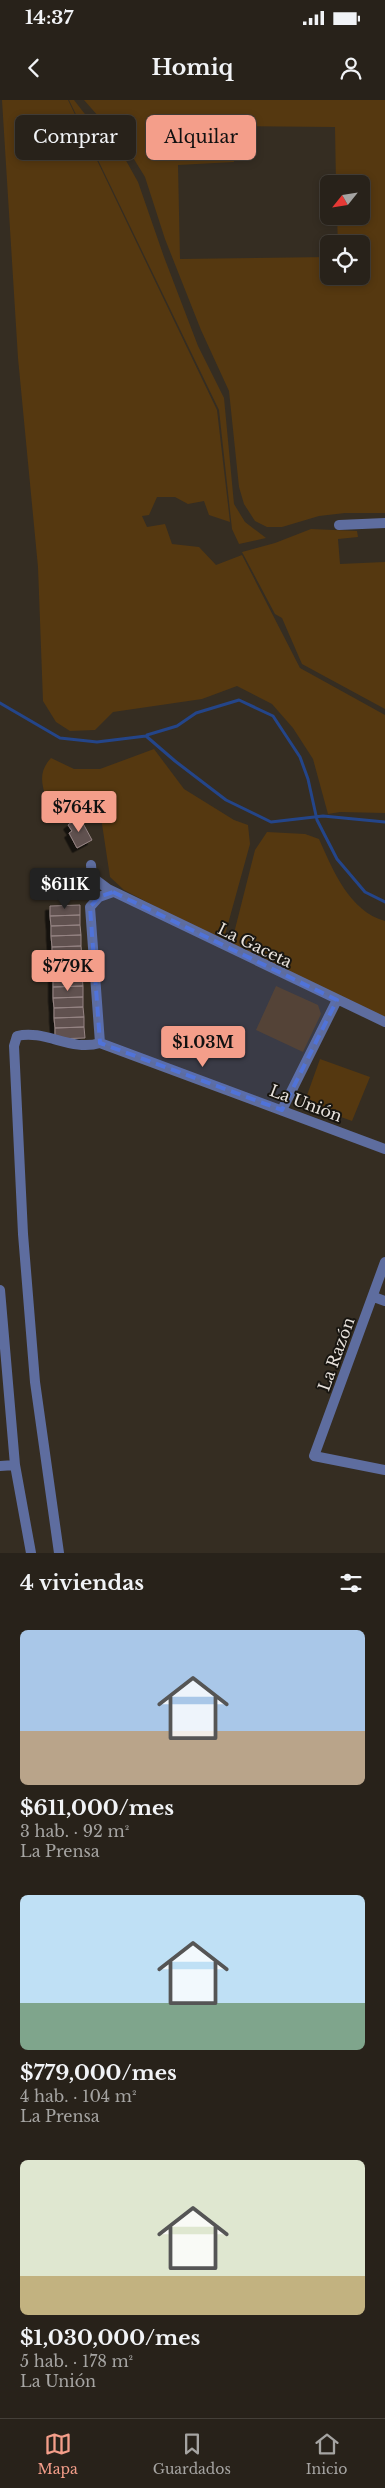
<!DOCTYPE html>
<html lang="es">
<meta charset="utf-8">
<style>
:root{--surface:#28221a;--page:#342f27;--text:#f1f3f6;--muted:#a5a4a2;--line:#443f39;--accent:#f49e8a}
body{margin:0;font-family:"Libre Baskerville",serif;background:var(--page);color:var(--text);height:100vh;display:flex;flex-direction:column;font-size:19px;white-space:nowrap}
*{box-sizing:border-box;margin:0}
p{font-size:16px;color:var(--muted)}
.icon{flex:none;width:28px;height:28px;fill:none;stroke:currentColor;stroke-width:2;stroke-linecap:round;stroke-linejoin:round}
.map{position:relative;height:1453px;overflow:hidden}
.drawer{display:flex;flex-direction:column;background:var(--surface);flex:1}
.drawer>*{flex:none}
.hud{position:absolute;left:15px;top:15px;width:355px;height:45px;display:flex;gap:10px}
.needle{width:32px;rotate:240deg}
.tools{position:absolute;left:320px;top:75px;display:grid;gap:10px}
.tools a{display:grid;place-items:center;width:50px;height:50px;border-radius:8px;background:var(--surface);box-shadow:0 2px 8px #0003,0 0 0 1px var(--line);font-size:25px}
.price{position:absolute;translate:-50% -42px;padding:0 11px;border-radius:5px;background:var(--accent);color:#111;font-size:16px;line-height:32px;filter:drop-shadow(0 1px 2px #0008)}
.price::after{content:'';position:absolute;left:50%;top:30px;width:15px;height:11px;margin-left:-8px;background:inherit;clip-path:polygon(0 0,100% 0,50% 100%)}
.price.selected{background:#222;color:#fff}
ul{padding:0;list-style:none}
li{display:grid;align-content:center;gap:10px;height:265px;padding:0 20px}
li span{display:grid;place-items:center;height:155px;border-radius:8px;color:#555}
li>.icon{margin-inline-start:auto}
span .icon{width:90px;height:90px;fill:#fffc;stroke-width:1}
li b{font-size:21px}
h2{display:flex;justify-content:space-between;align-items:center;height:60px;padding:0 20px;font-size:21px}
.tag{padding:0 18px;border-radius:8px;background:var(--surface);box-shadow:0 2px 8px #0003,0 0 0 1px var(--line);font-size:18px;line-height:45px}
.tag.selected{background:var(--accent);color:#111}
.status{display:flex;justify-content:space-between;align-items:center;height:35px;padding:0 25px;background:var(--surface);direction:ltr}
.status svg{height:14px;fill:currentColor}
header{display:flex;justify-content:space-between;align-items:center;height:65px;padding:0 20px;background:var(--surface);font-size:22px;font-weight:700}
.tab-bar{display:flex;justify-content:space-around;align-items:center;height:70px;border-top:1px solid var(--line);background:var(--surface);font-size:14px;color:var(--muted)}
.tab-bar a{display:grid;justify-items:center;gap:2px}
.tab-bar .selected{color:var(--accent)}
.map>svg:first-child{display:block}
.green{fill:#553810;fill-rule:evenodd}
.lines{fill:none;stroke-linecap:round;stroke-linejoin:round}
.stream{stroke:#244589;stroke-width:3}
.building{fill:#615150;stroke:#958483;filter:url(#shadow)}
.street{stroke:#5e6d9f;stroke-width:10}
.marked{fill:#5073d9;fill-opacity:0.2;stroke:#5073d9;stroke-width:4;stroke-dasharray:10 6;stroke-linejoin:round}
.labels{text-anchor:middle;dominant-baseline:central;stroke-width:4;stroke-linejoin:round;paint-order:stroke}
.street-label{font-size:16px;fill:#e8e2dc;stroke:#191611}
</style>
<div class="status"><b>14:37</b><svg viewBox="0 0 49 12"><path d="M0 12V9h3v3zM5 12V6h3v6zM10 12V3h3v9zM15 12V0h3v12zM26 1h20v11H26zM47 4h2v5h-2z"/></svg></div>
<header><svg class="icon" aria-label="back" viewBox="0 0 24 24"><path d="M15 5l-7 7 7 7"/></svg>Homiq<svg class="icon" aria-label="person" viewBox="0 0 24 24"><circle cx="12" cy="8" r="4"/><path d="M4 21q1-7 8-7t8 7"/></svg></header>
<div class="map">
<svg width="385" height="1453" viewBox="0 0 385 1453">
<defs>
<filter id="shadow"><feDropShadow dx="-4.5" dy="4.5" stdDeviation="0" flood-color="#0009"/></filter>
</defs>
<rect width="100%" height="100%" fill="#352d22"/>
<path class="green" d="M2 0H68L217 310 230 422 209 415 204 401 188 404 175 397H157L149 415 142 416 147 427 165 424 172 444 199 447 216 465 242 455 300 568 385 615V713L340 712 328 714 313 659 293 628 272 604 237 586 202 599 113 612 95 630 70 631 56 622 43 601 38 467 18 258Z
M69 0H74L105 40 124 57 138 82 164 157 198 246 224 298 234 404 245 422 266 438 239 444 232 429 219 310Z
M84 0H385V413H345L319 416 282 427H267L255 421 244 404 239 387 229 291 201 230 165 139 145 77 129 51ZM232 26 335 27 336 84H361V116H337L338 144H361V176H329V157L180 159 178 65 234 62Z
M311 429 357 431 358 437 338 439 340 464 385 462V609L302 564 282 518 275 514 242 452 275 443Z
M154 649 184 689 234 720 248 725 250 744 223 842 124 790 110 777 99 704C78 702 67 694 46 698 41 682 39 671 51 658L74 669H100Z
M267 732 305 734 319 739C333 770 349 811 385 821V918L231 845 255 750Z
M276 886 318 905 321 914 303 952 256 930Z
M320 959 370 977 352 1021 308 1005 306 998Z"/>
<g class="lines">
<path class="stream" d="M0 603 60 638 97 642 146 636 175 661 226 700 271 722 323 716 385 722
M147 635 177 626 196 613 239 600 273 616 300 657 308 679 317 720 337 759 365 792 385 802"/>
</g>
<path class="building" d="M79 716 92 740 77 748 69 733 72 731 68 725Z
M50 769 68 770 67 779 58 778V773H50Z
M50 773H58V778L67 779V785L49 784Z
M80 805V815L50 816V806Z
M80 815V825L51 826 50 816Z
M80 825 81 835 51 836V826Z
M81 835V846L52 847 51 836Z
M81 846 82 856 52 857V847Z
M82 856V866L52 867V857Z
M82 866V876L53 877 52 867Z
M82 876 83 886 53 887V877Z
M83 886V897L53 898V887Z
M83 897V907L54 908 53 898Z
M83 907 84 917 54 918V908Z
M84 917V927L55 928 54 918Z
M84 927 85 938 55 939V928Z"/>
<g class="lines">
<path class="street" d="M339 425 385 423
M91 765 92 777 108 789 385 922
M100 943 90 807 99 797 113 792
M282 1010 337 900
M385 1162 314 1356 385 1370
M0 1190 15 1365 31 1453
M374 1197 385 1201
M0 1366 15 1365
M59 1453 35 1282 23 1134 14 946 17 936C45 929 71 952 100 943L385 1049"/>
</g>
<path class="marked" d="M113 792 337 900 282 1010 100 943 90 807 99 797Z"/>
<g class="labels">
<g class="street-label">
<text transform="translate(255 845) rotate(26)">La Gaceta</text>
<text transform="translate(306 1003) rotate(21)">La Unión</text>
<text transform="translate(336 1254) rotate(-70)">La Razón</text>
</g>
</g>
</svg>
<div class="tools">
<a><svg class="needle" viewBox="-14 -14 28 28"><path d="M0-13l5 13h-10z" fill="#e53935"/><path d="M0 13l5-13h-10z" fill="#a5a4a2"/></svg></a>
<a><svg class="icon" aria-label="locate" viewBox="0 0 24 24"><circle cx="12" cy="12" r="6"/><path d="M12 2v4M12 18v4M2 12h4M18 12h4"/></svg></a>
</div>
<b class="price" style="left:79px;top:733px">$764K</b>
<b class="price selected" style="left:65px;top:810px">$611K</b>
<b class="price" style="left:68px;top:892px">$779K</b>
<b class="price" style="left:203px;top:968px">$1.03M</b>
<div class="hud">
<a class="tag">Comprar</a>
<a class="tag selected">Alquilar</a>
</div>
</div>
<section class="drawer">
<h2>4 viviendas<svg class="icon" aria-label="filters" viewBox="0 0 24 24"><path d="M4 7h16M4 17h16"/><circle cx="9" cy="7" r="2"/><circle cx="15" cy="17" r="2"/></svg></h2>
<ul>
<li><span style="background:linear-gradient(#a9c7e8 65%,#b9a48a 0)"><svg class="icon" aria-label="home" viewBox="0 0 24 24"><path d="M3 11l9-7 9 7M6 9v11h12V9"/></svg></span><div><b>$611,000/mes</b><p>3 hab. · 92 m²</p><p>La Prensa</p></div></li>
<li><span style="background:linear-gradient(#bfe0f5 70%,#7fa58c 0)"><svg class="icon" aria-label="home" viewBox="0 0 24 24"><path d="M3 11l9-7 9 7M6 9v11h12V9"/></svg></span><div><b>$779,000/mes</b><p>4 hab. · 104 m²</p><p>La Prensa</p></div></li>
<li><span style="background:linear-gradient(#dfe7d0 75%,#c2b280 0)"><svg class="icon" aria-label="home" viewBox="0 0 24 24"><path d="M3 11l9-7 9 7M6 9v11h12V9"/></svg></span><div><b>$1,030,000/mes</b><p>5 hab. · 178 m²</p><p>La Unión</p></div></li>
</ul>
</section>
<nav class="tab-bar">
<a class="selected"><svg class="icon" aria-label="map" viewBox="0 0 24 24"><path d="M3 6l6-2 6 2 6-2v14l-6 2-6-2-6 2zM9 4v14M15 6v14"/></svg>Mapa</a>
<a><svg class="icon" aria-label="saved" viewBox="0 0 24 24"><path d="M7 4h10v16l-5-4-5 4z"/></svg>Guardados</a>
<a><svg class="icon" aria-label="home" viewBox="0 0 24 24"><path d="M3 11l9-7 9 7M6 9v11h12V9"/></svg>Inicio</a>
</nav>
